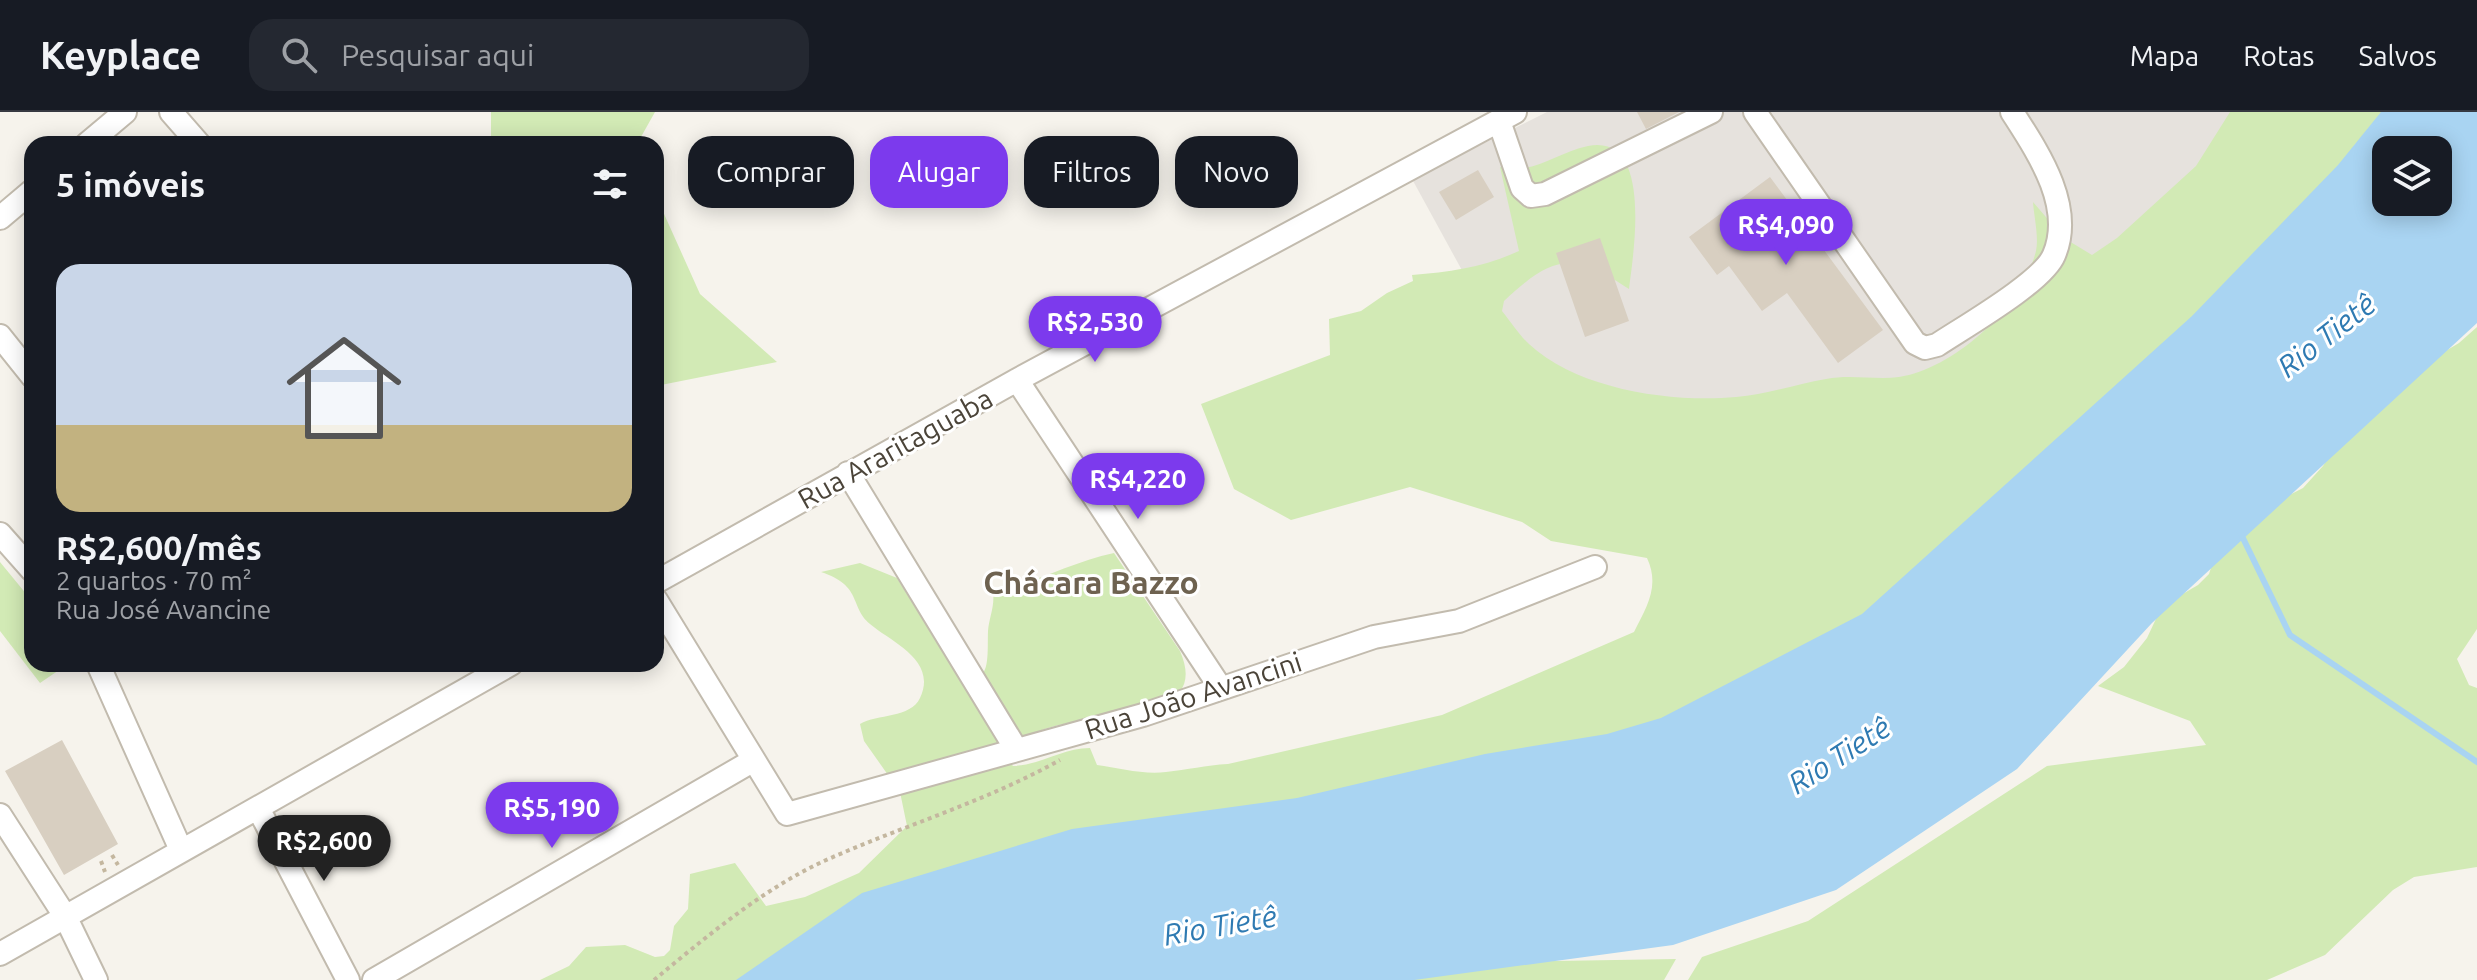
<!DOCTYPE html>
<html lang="pt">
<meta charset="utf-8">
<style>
:root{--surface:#171b24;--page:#242831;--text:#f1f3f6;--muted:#9ea1a6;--line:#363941;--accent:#7c3aed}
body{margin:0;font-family:Ubuntu,sans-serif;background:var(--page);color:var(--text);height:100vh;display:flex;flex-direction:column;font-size:30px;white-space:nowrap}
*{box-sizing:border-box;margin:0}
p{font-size:26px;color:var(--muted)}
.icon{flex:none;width:44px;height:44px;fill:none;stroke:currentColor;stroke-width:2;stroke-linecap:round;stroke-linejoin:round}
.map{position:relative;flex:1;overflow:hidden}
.sheet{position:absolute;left:24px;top:24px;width:640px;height:536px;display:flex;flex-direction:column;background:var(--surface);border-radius:24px;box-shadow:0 4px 20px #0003}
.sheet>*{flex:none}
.hud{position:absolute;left:688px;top:24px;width:760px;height:72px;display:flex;gap:16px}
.tools{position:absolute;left:2372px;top:24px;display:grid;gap:16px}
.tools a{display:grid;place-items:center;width:80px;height:80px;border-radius:16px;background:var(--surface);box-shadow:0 4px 20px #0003;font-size:40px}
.price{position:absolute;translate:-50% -68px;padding:0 18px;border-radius:28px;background:var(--accent);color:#fff;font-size:26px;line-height:52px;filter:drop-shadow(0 2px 4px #0008)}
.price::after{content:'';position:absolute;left:50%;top:48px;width:24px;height:18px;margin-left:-12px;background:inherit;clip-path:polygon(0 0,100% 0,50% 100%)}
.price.active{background:#222;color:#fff}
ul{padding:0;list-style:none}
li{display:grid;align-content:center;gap:16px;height:424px;padding:0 32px}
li+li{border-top:2px solid var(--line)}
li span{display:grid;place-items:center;height:248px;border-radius:24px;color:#555}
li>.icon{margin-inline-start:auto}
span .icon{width:144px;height:144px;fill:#fffc;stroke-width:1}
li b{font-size:34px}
h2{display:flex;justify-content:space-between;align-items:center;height:96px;padding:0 32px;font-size:34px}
.tag{padding:0 28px;border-radius:24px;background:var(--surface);box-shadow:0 4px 20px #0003;font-size:28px;line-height:72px}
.tag.active{background:var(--accent);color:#fff}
header{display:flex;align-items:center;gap:48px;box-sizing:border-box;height:112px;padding:0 40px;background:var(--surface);border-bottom:2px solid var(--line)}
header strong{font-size:38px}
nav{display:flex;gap:44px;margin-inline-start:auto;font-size:28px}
.search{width:560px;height:72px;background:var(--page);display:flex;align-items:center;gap:20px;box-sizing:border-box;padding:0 28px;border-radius:24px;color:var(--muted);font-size:30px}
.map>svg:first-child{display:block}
.industrial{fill:#e6e2dd}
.green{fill:#d2eab5}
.water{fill:#a9d4f2;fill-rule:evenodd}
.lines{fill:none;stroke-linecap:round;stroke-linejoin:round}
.stream{stroke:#a9d4f2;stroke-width:6}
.building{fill:#d8cfc1}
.minor-casing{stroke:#c2bbae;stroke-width:26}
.path{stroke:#c4b79f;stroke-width:4;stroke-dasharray:4 4;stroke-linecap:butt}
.minor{stroke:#fff;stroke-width:22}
.labels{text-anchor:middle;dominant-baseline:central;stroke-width:6;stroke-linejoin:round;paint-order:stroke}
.street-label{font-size:28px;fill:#4b4439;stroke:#fff}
.water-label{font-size:30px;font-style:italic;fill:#2e7ab2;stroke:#fff}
.quarter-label{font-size:32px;font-weight:bold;fill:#6e6250;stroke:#fff}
</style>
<header>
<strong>Keyplace</strong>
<div class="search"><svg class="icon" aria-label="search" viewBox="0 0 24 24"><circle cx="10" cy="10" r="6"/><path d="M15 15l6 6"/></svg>Pesquisar aqui</div>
<nav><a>Mapa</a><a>Rotas</a><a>Salvos</a></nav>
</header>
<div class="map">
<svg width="2477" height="868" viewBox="0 0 2477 868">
<rect width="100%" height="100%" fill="#f6f3ec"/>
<path class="industrial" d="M1547 0H2252L2235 49 1957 281 1792 321 1516 257 1412 67Z"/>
<path class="green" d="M491 0H655L637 32H491Z
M2230 0H2422L1823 588 841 868H540L569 854 586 835 625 833 655 845 664 844 670 838 674 814 688 797 690 762 735 751 766 794 805 785 859 761 907 714 900 680 864 629 860 612C877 602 911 606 920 586 938 548 891 530 870 512 849 494 863 474 821 460L860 451 897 466 951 553C993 585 987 545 988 519 989 506 995 494 993 480 1035 471 1072 450 1114 441L1180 539C1221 633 1027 581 1008 648L1013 654C1041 653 1063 636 1090 636L1097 653C1119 656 1144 663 1166 660 1187 658 1206 653 1228 652L1442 603 1634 520C1647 494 1660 474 1647 446L1551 429 1522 410 1410 375 1291 408 1234 377 1201 292 1330 243 1329 207 1361 199 1387 181 1413 169 1412 163C1451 160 1484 155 1519 139L1500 55C1535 63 1555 41 1588 34 1654 21 1633 143 1629 177 1573 140 1554 142 1504 189L1502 199C1511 210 1519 223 1529 232 1578 278 1673 291 1736 285 1766 283 1796 272 1826 267 1850 262 1875 268 1899 265 1955 256 2022 195 2036 139 2039 125 2034 105 2033 90L2064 126 2092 143 2117 126 2196 54Z
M656 84 700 182 777 250 656 274Z
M2477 215V517L2457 547 2469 573 2477 576V755L2414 765 2393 778 2325 843 2267 868H1688L1702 845 1808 809 2047 654 2206 633 2190 609 2098 574 2124 555 2147 526 2162 494 2198 473 2209 462 2228 404 2274 391 2303 376 2323 354 2363 288 2459 231Z
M0 450 32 489V552H68L40 571 0 519Z
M1676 847 1664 868H1379L1499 850Z"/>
<path class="water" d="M2381 0H2477V211L2152 511 2017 657 1836 778 1673 833 1414 868H736L862 781 1072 717 1297 686 1485 642 1607 622 1661 606 1862 502 2192 204 2338 53ZM2386 38H2438V90H2386Z"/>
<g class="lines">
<path class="stream" d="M2240 420 2290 523 2477 650"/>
</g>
<path class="building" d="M1637 0H1679L1646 17Z
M1478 58 1494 85 1456 108 1439 80Z
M1770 65 1883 218 1838 251 1787 181 1762 199 1729 154 1717 163 1689 125Z
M1600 126 1629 209 1585 225 1556 141Z
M62 628 118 732 64 763 5 659Z"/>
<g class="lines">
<g class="minor-casing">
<path id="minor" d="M171 0 199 32
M1755 0 1915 231 1925 236 1937 233C1964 215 2043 170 2054 143 2075 94 2037 39 2012 0
M1499 9 1522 76 1531 84 1545 82 1711 0
M87 32 125 0
M0 106 32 79
M0 224 32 264
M1017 268 1220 575
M848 361 1016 637
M0 422 32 458
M656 470 1017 268 1515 0
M656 488 787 702 1143 603 1374 525 1459 509 1595 455
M98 552 181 738
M258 696 348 868
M0 703 65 804 96 868
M0 842 511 552
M374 868 754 648"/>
</g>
<path class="path" d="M112 743 118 753
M101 749 105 760
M654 868C706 825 763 777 824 749 902 714 985 690 1060 648"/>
<use href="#minor" class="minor"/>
</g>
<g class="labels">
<g class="street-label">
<text transform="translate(895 336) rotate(-29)">Rua Araritaguaba</text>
<text transform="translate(1193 583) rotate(-18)">Rua João Avancini</text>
</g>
<g class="water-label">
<text transform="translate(2326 223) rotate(-38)">Rio Tietê</text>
<text transform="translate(1839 643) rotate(-33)">Rio Tietê</text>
<text transform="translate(1220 813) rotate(-10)">Rio Tietê</text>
</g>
<g class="quarter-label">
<text x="1091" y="470">Chácara Bazzo</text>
</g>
</g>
</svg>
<div class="tools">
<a><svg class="icon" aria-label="layers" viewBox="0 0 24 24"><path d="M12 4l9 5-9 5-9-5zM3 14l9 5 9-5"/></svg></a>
</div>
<b class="price" style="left:1786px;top:155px">R$4,090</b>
<b class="price" style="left:1095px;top:252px">R$2,530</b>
<b class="price" style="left:1138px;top:409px">R$4,220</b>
<b class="price" style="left:552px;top:738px">R$5,190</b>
<b class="price active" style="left:324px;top:771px">R$2,600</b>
<div class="hud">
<a class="tag">Comprar</a>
<a class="tag active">Alugar</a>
<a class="tag">Filtros</a>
<a class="tag">Novo</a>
</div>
<section class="sheet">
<h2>5 imóveis<svg class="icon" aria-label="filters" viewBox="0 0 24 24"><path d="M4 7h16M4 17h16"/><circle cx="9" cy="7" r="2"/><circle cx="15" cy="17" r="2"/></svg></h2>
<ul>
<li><span style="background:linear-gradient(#c9d6e8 65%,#c2b280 0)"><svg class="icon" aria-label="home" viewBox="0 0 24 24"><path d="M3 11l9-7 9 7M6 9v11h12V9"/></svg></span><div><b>R$2,600/mês</b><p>2 quartos · 70 m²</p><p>Rua José Avancine</p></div></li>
</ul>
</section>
</div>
